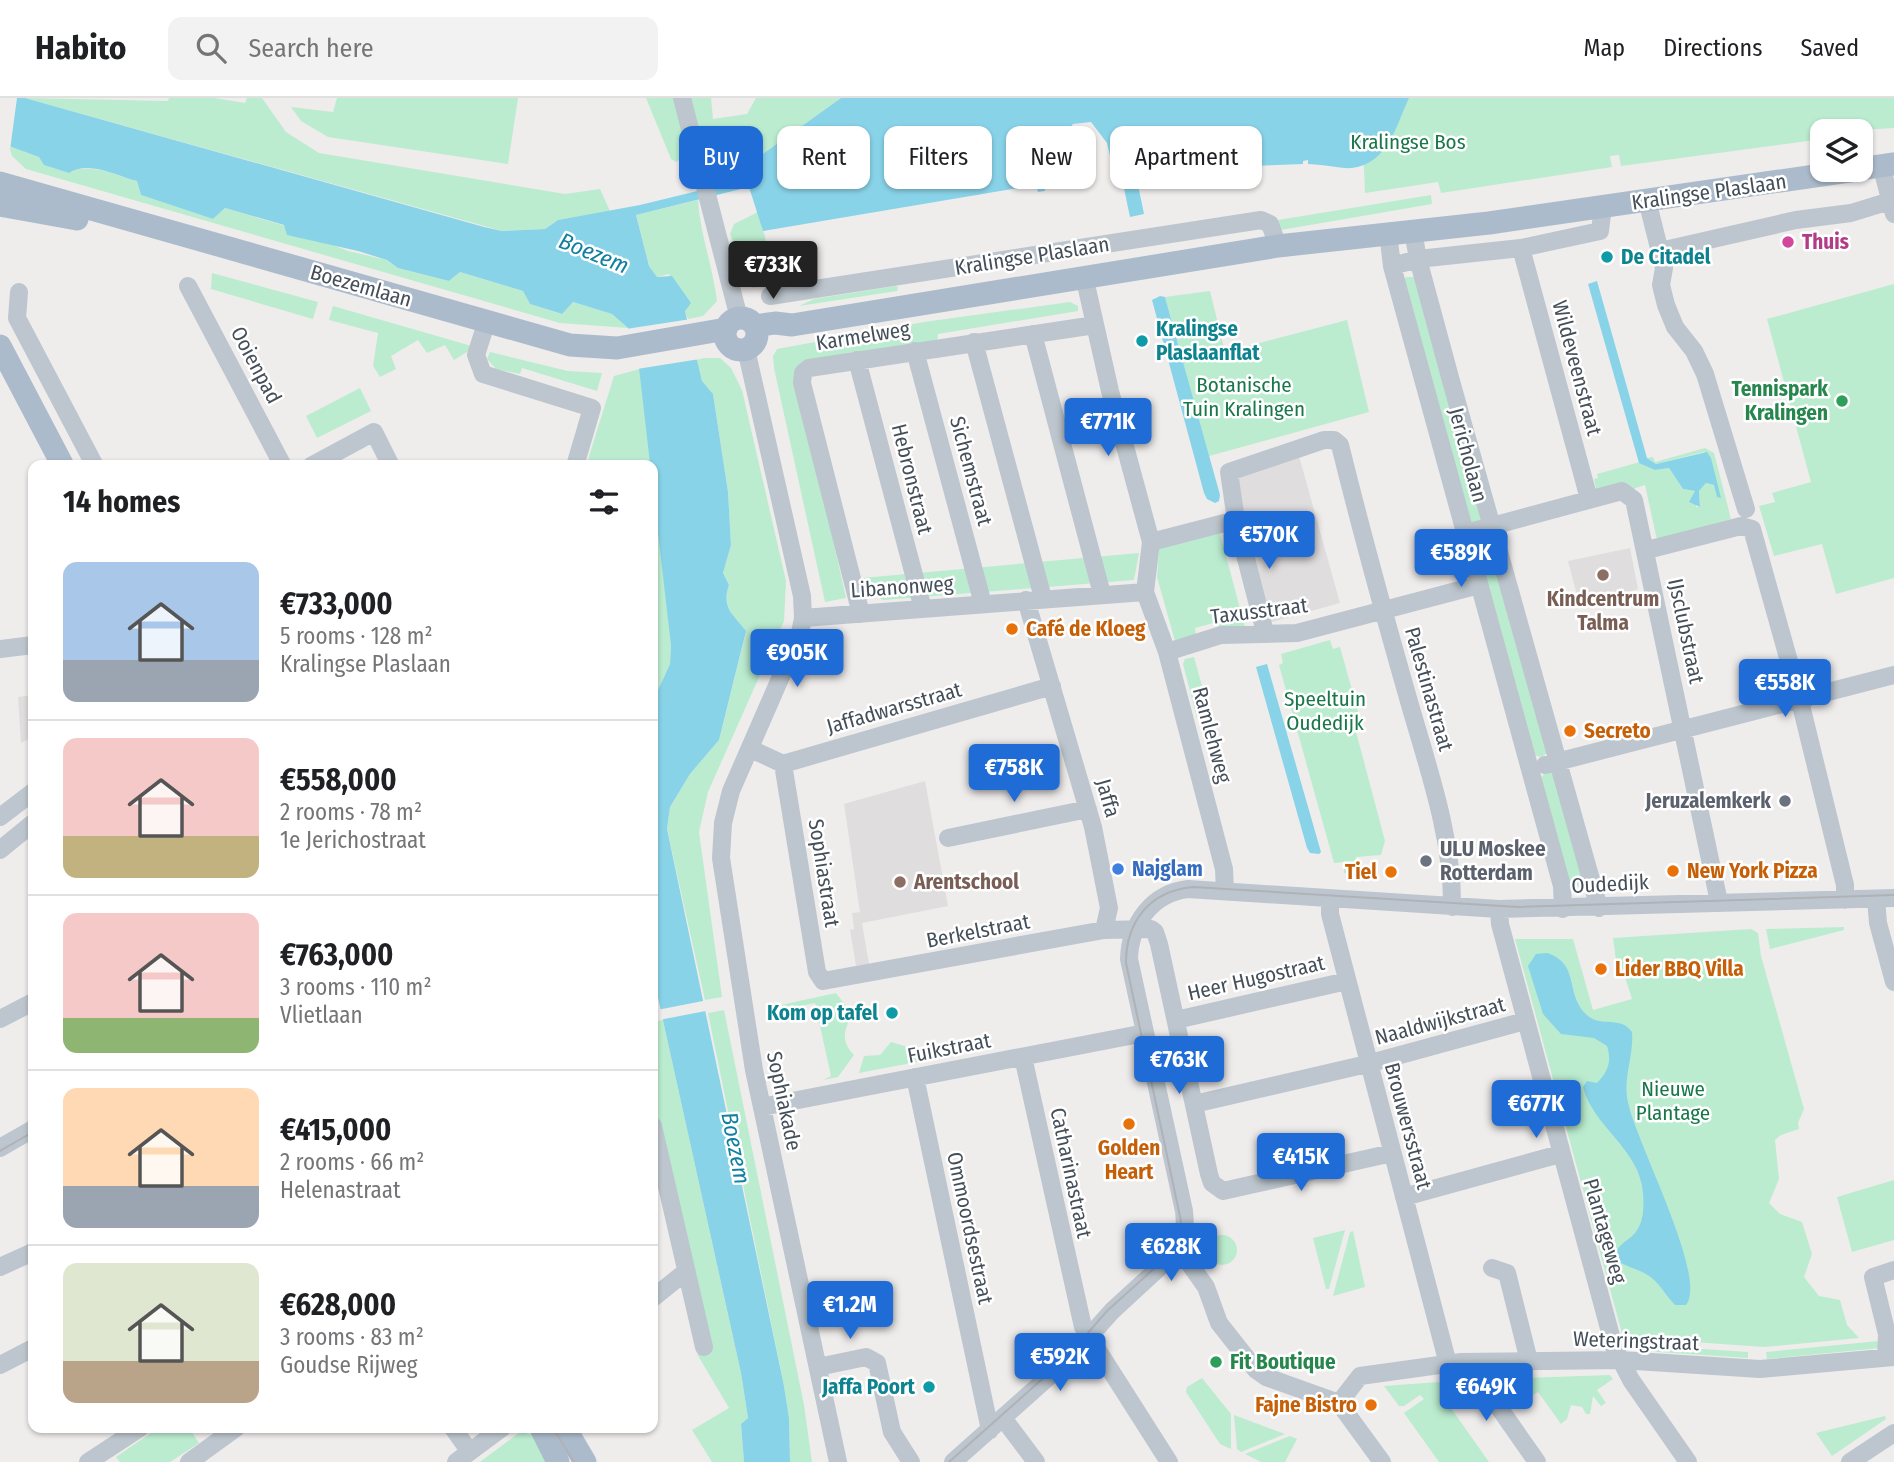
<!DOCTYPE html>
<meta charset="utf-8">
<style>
:root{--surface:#fff;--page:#f2f2f2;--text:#202124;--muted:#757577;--line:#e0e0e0;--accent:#1f6cd6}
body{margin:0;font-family:"Fira Sans Condensed",sans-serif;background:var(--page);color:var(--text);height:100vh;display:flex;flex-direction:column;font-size:26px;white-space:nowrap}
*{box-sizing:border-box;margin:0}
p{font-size:23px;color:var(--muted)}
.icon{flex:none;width:38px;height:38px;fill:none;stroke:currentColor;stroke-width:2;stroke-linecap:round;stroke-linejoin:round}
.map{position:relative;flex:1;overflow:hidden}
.side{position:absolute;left:28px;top:362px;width:630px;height:973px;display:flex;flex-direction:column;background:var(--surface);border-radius:14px;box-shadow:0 2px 5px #0004}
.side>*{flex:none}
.hud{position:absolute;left:679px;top:28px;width:665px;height:63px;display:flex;gap:14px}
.buttons{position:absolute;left:1810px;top:21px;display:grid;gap:14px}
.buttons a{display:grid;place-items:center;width:63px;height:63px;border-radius:14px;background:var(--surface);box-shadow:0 2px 5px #0004;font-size:35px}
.price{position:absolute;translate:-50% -60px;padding:0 16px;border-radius:7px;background:var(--accent);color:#fff;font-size:23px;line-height:46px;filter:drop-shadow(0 2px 4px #0008)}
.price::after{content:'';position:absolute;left:50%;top:42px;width:21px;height:16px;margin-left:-10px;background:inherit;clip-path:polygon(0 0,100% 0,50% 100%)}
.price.on{background:#222;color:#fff}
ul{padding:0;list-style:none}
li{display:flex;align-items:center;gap:21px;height:175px;padding:0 35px}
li+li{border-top:2px solid var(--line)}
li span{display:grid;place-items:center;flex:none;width:196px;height:140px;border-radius:14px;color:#555}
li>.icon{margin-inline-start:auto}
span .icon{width:84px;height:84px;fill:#fffc;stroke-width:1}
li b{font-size:30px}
h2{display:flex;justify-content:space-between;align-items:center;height:84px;padding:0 35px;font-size:30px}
.tag{padding:0 24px;border-radius:14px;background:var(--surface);box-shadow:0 2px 5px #0004;font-size:24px;line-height:63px}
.tag.on{background:var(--accent);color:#fff}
header{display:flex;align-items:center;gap:42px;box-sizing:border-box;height:98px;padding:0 35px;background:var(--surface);border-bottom:2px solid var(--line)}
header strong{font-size:33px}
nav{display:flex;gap:38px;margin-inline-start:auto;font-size:24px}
.search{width:490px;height:63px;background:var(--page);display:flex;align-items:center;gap:18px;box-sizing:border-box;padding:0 24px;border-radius:14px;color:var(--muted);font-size:26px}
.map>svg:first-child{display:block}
.education{fill:#e0ddde}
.green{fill:#bbeccf}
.water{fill:#89d3e8}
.pier{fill:#efecec}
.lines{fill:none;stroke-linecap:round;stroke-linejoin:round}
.minor{stroke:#bdc6ce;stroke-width:18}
.major{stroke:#acbbcb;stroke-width:23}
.tram{stroke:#afb2b7;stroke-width:2}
.hotel-dot{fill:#d1479c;stroke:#fff;stroke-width:2.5}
.culture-dot{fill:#0f9aa8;stroke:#fff;stroke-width:2.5}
.leisure-dot{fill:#2e9e5b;stroke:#fff;stroke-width:2.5}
.education-dot{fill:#8d6e63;stroke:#fff;stroke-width:2.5}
.food-dot{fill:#e8710a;stroke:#fff;stroke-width:2.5}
.worship-dot{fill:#6b7280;stroke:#fff;stroke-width:2.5}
.shop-dot{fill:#3f7fe0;stroke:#fff;stroke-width:2.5}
.labels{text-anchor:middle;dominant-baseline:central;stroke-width:5;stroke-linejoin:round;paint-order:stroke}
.park-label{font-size:21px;fill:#19774a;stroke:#fff}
.street-label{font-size:21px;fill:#454f59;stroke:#fff}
.hotel-label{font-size:21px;font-weight:bold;fill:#b23c85;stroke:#fff;text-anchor:start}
.culture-label{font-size:21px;font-weight:bold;fill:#0d838f;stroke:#fff;text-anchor:start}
.leisure-label{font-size:21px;font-weight:bold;fill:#27864d;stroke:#fff;text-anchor:end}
.education-label{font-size:21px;font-weight:bold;fill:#785e54;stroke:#fff}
.food-label{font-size:21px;font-weight:bold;fill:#c56008;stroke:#fff;text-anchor:start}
.worship-label{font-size:21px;font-weight:bold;fill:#5b616d;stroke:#fff;text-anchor:end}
.shop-label{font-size:21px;font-weight:bold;fill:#366cbe;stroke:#fff;text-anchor:start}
.water-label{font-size:23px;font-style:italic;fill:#1180a0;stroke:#fff}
</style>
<header>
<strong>Habito</strong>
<div class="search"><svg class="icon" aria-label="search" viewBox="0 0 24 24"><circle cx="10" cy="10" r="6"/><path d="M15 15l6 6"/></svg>Search here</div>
<nav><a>Map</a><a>Directions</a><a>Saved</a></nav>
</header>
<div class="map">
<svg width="1894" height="1364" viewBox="0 0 1894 1364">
<rect width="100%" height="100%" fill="#efecec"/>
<path class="education" d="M1299 358 1340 505 1272 524 1231 377Z
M1630 450 1638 491 1580 509 1568 463Z
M33 597V639L21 645 18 599Z
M925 683 948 808 862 825 869 866 856 868 850 832 854 831 852 815 860 814 844 706Z"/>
<path class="green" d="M25 0 168 3 169 0H215L245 5 247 0H262L286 34 319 55 565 96 600 91 610 113 558 122 545 131 502 133Z
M337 0H518L508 66 328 39 301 23 291 9 333 14Z
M646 0H711L713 21 747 16 756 0H841L718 88C720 79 712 51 712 38L676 64 671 61Z
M1361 0H1894V30L1860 32 1857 25 1848 26 1850 33H1822V41L1621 68 1619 57 1610 58 1612 69 1441 95 1438 84 1365 95Z
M9 48 40 59 45 67 69 75C88 63 117 78 137 83L141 97 213 121 225 110 285 128 348 153 387 162 398 170 449 183 460 174 523 193 530 206 561 216 573 204 612 216 628 230 560 225 26 71 12 58Z
M1431 97 1432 106 1281 132 1278 122Z
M698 102C700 136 713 169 717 203L703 218 688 221 669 176 657 179 649 168 636 117Z
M758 114 765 139 772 186 753 190 730 136 734 126Z
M212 175 318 204 313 221 211 191Z
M1408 179H1420L1484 424 1472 426 1400 181Z
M1894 186V480L1836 496 1822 446 1774 458 1759 408 1775 404 1772 395 1811 384 1767 221Z
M895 188 898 189 897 193 799 208 814 201Z
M1210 193 1225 254 1347 222 1369 314 1209 358 1165 199Z
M1070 204 1078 208V213L938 236 937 244 807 264 819 378 846 500 825 504 774 270 773 258 777 251 924 224Z
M333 208 475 249 454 262 445 247 427 255 418 242 391 258 396 271 380 279 373 268 378 235 329 222Z
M490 254 568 273 602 275 597 293 522 270 520 276 496 271 487 261Z
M704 260H720L731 270 742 292 786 483 784 523 708 694 699 734 722 899 705 902 667 731 670 709 690 676 719 642 746 534C733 516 721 510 729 487L723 475 731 447 728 394 713 296 702 283 696 262Z
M640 271 651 367 586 368 614 278Z
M360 290 371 313 317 340 306 318Z
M1705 350 1714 355 1731 421 1657 442 1645 387 1633 391H1596L1594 381 1598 380 1597 376 1640 364 1655 372 1669 370 1683 391 1695 393 1696 409H1700L1699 393 1706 385 1714 387 1718 400 1711 360 1704 354 1656 366 1647 360 1653 359 1655 364Z
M653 384 671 548 670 566 653 603Z
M1219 432 1245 529 1219 533 1217 524 1195 530 1196 537 1175 543 1157 479 1159 451Z
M1487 435 1549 654 1541 659 1534 657 1474 442Z
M1139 455 1134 482 883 502 868 492 862 480Z
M1330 542 1333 551 1340 549 1359 617 1354 626 1385 743 1381 757 1356 759 1354 776 1344 775V764L1334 765 1279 567 1283 565 1281 556Z
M1194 559 1210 617 1197 620 1183 566 1185 561Z
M1548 673 1554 674 1587 788H1568L1539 681Z
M1844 829V832L1770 851 1766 831Z
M1751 831 1758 835 1761 858 1804 1011 1798 1025 1799 1031 1781 1037 1775 1042 1779 1081 1769 1105 1780 1116 1802 1124 1812 1156 1804 1179 1819 1198 1840 1202 1847 1227 1859 1240 1764 1249 1623 1239 1515 841H1573L1593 912 1632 901 1620 863H1616L1613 840Z
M836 895 853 917C843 931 841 944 854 957L838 979 823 982 831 978 815 905 768 915 767 910Z
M724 912 804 1307 812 1364H790L789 1320 784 1288 708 915Z
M663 922 741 1275 748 1320 741 1326 744 1364H712L692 1332 729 1310 697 1256 705 1244 653 998V924Z
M891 944 928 955 927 962 859 975 864 958 880 957Z
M1894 1082V1142L1852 1154 1837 1099Z
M1345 1132 1329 1191H1326L1313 1140Z
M1353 1133 1365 1189 1333 1198 1350 1134Z
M1207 1152a15 15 0 1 1 30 0a15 15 0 1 1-30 0Z
M1879 1243 1880 1250 1767 1261 1766 1254Z
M1644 1247 1748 1254V1260L1644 1253Z
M1610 1277 1613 1281 1597 1292 1606 1305 1601 1308 1593 1298 1590 1316H1586L1582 1309 1571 1307 1567 1321 1561 1326 1538 1294 1533 1297 1522 1280Z
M1202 1280 1231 1316V1351L1220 1346 1186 1294 1187 1289Z
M1439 1284 1450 1299 1446 1303 1489 1364H1439L1404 1315 1424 1301 1420 1297 1404 1308H1399L1384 1288Z
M1234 1317 1285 1336 1241 1354 1237 1351Z
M1885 1318 1886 1321 1832 1358 1816 1335Z
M158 1330H189L199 1345 170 1364H120L116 1359Z
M520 1334 533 1337 551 1364H480Z
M1290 1338 1297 1341 1285 1364H1261L1245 1356Z"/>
<path class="water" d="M0 0H25L484 129 502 133 545 131 558 122 640 107 718 88 841 0H1409C1396 27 1389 65 1352 70 1343 71 1320 66 1308 66V62L1303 63V66L1140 72 1134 39H1128L1144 116 1130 119 1122 81H1116L1107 45 1091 24 1073 26 1063 40 1072 72 1065 73 1067 81 1044 85 1045 93 1038 94 1036 87 763 133 749 89 636 117 649 168 657 179 672 178 691 205 685 213 702 283 713 296 728 394 731 447 723 475 729 487C721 510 733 516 746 533L719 642 690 676 670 709 667 731 784 1288 789 1320 790 1364H744L741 1326 748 1320 741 1275 653 877V603L670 566 671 548 638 261 628 230 612 216 573 204 562 216 530 206 523 193 460 174 449 183 398 170 387 162 358 153 287 137 284 127 225 110 213 121 141 97 137 83C117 78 88 62 69 75L44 67 39 59 9 48Z
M1597 183 1647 360 1656 366 1707 354 1711 360 1721 400 1717 399 1714 387 1706 385 1699 393 1700 409 1689 404 1695 393 1683 391 1669 370 1655 372 1639 365 1588 186Z
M1160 198 1165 199 1220 397 1219 403 1215 405 1207 401 1204 395 1152 202Z
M1267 566 1321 754 1319 756 1310 755 1307 750 1256 569Z
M1547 855C1581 866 1564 896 1587 917 1600 930 1620 917 1632 934 1634 956 1624 977 1627 999 1632 1038 1709 1178 1686 1207H1675C1665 1197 1659 1183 1646 1176 1635 1170 1626 1169 1615 1161 1615 1145 1630 1144 1637 1132 1644 1123 1644 1106 1643 1095 1640 1051 1593 1029 1583 989L1587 983 1597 985C1608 974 1612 963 1607 948L1594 940 1561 936 1543 916 1528 868 1536 856Z"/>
<path class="pier" d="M0 0H17L10 52 0 51Z
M1244 60V67L1140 72 1138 64Z
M691 221 700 261 637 271 626 231Z
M708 902 711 912 659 922 657 912Z"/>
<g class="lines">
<path class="minor" d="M682 0 739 220
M1881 67 1894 116
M1647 102 1664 170 1661 187 1666 207 1675 229 1694 253 1705 276 1746 411
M1413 133 1418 161 1451 283 1599 810
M1388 135 1392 168 1562 788 1563 811
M1521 150 1589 401
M1660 153 1796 122 1851 115 1890 103
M1392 168 1418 161 1521 150 1600 133 1603 108
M1085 182 1110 293 1151 444 1145 494
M188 188 283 368
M19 194 17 220 95 368
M770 198 1261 122 1270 126 1278 148
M484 232 476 257 483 276 592 310 575 368
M1033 236 1102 496
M974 244 1043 500
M746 251 802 498 803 520 800 535 731 693 723 725 721 760 754 972 838 1364
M915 253 983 506
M857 262 923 511
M311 368 374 334 391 368
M1466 435 1622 393 1634 402 1719 804
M1151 444 1236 422
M1647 452 1741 428 1752 431 1799 599 1845 787V802
M1145 494 1167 554 1224 771 1225 793
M1026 502 1093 729 1109 810 1104 832
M861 516 802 285 803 275 809 270 1095 227
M803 520 1145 494
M1265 534 1236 422 1229 374 1324 342H1334L1340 347C1361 432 1384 516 1408 600 1427 667 1453 739 1452 809
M0 551 33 547
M1167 554 1221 537 1297 535 1479 487
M751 651 783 666 1052 588
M783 666 817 874 823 883 1104 832 1151 831 1155 834 1159 846 1209 1076 1212 1085 1223 1093 1392 1055
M1545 667 1894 577
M0 719 33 694
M948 740 1088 711
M0 752 33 725
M1330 801V816L1448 1266
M1876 801 1878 825 1894 884
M1499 811 1500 826 1614 1249 1631 1282 1688 1364
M0 921 33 904
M1176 922 1347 883
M1023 959 1083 1229 1169 1364
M915 979 990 1332
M1194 1006 1367 966 1525 923
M762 1009 1145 935
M653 1028 704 1249
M0 1050 33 1031
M1404 1099 1560 1056
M1179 1151 1206 1189 1219 1225 1256 1272 1266 1279 1339 1305 1360 1278 1461 1264 1620 1262 1760 1271 1894 1259
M0 1169 33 1154
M1492 1170 1507 1175 1529 1263
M653 1200 684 1175
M1886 1260 1887 1236 1873 1179 1894 1172
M1474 1265 1486 1291 1537 1364
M0 1267 33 1250
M818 1269 866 1259 877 1265 892 1334 911 1364
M1339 1305 1382 1364
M1003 1320 1036 1364
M453 1330 470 1354
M88 1364 140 1330
M189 1364 236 1330
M456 1364 502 1330
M953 1364 1072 1258 1112 1213 1174 1156C1185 1144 1186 1129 1184 1113L1129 861C1130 826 1152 795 1188 791L1499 811 1894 800
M1850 1364 1894 1335"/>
<path class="major" d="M1860 71 1894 66
M0 85 570 247 617 250 726 231
M0 107 77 121
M725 236a16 16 0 1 1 32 0a16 16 0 1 1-32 0Z
M755 228 775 225 792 227 1278 148 1489 125 1856 72
M0 248 63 368
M541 1330 558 1364
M565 1330 585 1364"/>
<path class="tram" d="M0 1053 33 1034
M553 1330 574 1364
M949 1364 1067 1259 1107 1213 1168 1158 1178 1142 1181 1123 1126 865C1126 823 1150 793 1193 789L1518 809 1894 797"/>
</g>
<circle class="hotel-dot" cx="1788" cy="144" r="7"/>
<g class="culture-dot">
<circle cx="1607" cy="159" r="7"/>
<circle cx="1142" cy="243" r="7"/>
<circle cx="892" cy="915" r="7"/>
<circle cx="929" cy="1289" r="7"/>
</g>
<g class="leisure-dot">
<circle cx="1842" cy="303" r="7"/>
<circle cx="1216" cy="1264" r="7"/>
</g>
<g class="education-dot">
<circle cx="1603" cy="477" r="7"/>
<circle cx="900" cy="784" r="7"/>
</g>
<g class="food-dot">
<circle cx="1012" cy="531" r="7"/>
<circle cx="1570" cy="633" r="7"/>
<circle cx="1673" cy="773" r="7"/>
<circle cx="1391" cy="774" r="7"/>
<circle cx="1601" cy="871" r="7"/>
<circle cx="1129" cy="1026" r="7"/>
<circle cx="1371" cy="1307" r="7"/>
</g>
<g class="worship-dot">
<circle cx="1785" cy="703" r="7"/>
<circle cx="1426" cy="763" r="7"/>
</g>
<circle class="shop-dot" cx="1118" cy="771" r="7"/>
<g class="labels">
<g class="park-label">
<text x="1408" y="44">Kralingse Bos</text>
<text x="1244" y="287">Botanische<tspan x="1244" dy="24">Tuin Kralingen</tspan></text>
<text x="1325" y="601">Speeltuin<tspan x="1325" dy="24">Oudedijk</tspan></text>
<text x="1673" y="991">Nieuwe<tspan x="1673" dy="24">Plantage</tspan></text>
</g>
<g class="street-label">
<text transform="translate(1709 94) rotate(-8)">Kralingse Plaslaan</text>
<text transform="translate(1032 158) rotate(-9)">Kralingse Plaslaan</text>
<text transform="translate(361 188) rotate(16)">Boezemlaan</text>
<text transform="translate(863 238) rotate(-9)">Karmelweg</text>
<text transform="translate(256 267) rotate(62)">Ooienpad</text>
<text transform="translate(1577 270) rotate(75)">Wildeveenstraat</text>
<text transform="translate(1468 357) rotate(75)">Jericholaan</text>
<text transform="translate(971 373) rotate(75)">Sichemstraat</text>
<text transform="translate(912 381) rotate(76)">Hebronstraat</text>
<text transform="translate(902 489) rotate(-4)">Libanonweg</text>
<text transform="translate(1259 513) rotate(-7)">Taxusstraat</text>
<text transform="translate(1686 533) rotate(78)">IJsclubstraat</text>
<text transform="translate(1429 591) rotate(74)">Palestinastraat</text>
<text transform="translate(894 610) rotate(-16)">Jaffadwarsstraat</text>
<text transform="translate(1212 637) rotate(75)">Ramlehweg</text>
<text transform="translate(1108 700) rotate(74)">Jaffa</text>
<text transform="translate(824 775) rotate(81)">Sophiastraat</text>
<text transform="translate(1610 786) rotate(-3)">Oudedijk</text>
<text transform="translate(978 833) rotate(-11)">Berkelstraat</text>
<text transform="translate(1256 880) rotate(-13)">Heer Hugostraat</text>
<text transform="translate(1440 923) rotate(-15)">Naaldwijkstraat</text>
<text transform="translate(949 950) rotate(-11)">Fuikstraat</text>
<text transform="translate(784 1003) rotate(78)">Sophiakade</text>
<text transform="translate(1408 1028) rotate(75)">Brouwersstraat</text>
<text transform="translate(1071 1075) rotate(78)">Catharinastraat</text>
<text transform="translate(970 1130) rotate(78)">Ommoordsestraat</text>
<text transform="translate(1605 1133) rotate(74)">Plantageweg</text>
<text transform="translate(1636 1243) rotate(2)">Weteringstraat</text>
</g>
<g class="hotel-label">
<text x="1802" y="144">Thuis</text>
</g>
<g class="culture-label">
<text x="1621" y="159">De Citadel</text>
<text x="1156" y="231">Kralingse<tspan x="1156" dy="24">Plaslaanflat</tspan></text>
<text x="878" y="915" text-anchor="end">Kom op tafel</text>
<text x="915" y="1289" text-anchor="end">Jaffa Poort</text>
</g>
<g class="leisure-label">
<text x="1828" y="291">Tennispark<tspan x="1828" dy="24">Kralingen</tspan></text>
<text x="1230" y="1264" text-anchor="start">Fit Boutique</text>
</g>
<g class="education-label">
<text x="1603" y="501">Kindcentrum<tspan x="1603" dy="24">Talma</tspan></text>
<text x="914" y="784" text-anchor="start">Arentschool</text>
</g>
<g class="food-label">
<text x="1026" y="531">Café de Kloeg</text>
<text x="1584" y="633">Secreto</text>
<text x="1687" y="773">New York Pizza</text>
<text x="1377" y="774" text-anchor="end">Tiel</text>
<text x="1615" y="871">Lider BBQ Villa</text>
<text x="1129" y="1050" text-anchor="middle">Golden<tspan x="1129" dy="24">Heart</tspan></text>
<text x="1357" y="1307" text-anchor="end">Fajne Bistro</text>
</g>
<g class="worship-label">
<text x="1771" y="703">Jeruzalemkerk</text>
<text x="1440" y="751" text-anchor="start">ULU Moskee<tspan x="1440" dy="24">Rotterdam</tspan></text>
</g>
<g class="shop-label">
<text x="1132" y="771">Najglam</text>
</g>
<g class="water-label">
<text transform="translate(594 155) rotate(22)">Boezem</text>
<text transform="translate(736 1050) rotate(79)">Boezem</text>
</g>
</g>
</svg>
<div class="buttons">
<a><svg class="icon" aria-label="layers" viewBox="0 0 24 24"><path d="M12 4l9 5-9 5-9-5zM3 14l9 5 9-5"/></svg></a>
</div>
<b class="price on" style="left:773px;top:203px">€733K</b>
<b class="price" style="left:1108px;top:360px">€771K</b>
<b class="price" style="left:1269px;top:473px">€570K</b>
<b class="price" style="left:1461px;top:491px">€589K</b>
<b class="price" style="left:797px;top:591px">€905K</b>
<b class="price" style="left:1785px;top:621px">€558K</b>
<b class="price" style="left:1014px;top:706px">€758K</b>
<b class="price" style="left:1179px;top:998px">€763K</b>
<b class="price" style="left:1536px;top:1042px">€677K</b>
<b class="price" style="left:1301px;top:1095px">€415K</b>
<b class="price" style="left:1171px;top:1185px">€628K</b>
<b class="price" style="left:850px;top:1243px">€1.2M</b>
<b class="price" style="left:1060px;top:1295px">€592K</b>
<b class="price" style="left:1486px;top:1325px">€649K</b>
<div class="hud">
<a class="tag on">Buy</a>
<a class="tag">Rent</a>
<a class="tag">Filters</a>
<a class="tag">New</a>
<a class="tag">Apartment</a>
</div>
<section class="side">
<h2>14 homes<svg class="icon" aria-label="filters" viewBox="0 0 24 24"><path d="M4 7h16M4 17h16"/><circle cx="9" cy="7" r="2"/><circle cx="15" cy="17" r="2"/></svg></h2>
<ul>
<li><span style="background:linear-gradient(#a9c7e8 70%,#9aa5b1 0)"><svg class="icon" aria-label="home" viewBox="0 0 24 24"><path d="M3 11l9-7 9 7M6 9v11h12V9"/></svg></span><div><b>€733,000</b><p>5 rooms · 128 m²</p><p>Kralingse Plaslaan</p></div></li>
<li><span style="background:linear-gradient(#f6c9c9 70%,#c2b280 0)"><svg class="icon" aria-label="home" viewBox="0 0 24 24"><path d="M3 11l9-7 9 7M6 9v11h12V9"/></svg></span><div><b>€558,000</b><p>2 rooms · 78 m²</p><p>1e Jerichostraat</p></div></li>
<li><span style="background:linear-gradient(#f6c9c9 75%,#8fb573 0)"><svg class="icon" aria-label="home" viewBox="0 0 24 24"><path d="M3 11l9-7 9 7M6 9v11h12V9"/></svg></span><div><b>€763,000</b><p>3 rooms · 110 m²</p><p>Vlietlaan</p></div></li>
<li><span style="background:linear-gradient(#ffd9b3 70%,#9aa5b1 0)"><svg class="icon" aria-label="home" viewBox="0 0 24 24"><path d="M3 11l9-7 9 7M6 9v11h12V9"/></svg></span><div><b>€415,000</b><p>2 rooms · 66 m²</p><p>Helenastraat</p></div></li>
<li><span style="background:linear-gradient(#dfe7d0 70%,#b9a48a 0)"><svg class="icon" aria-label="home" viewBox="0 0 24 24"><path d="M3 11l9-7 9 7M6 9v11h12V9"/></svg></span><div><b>€628,000</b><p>3 rooms · 83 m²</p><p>Goudse Rijweg</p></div></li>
</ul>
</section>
</div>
